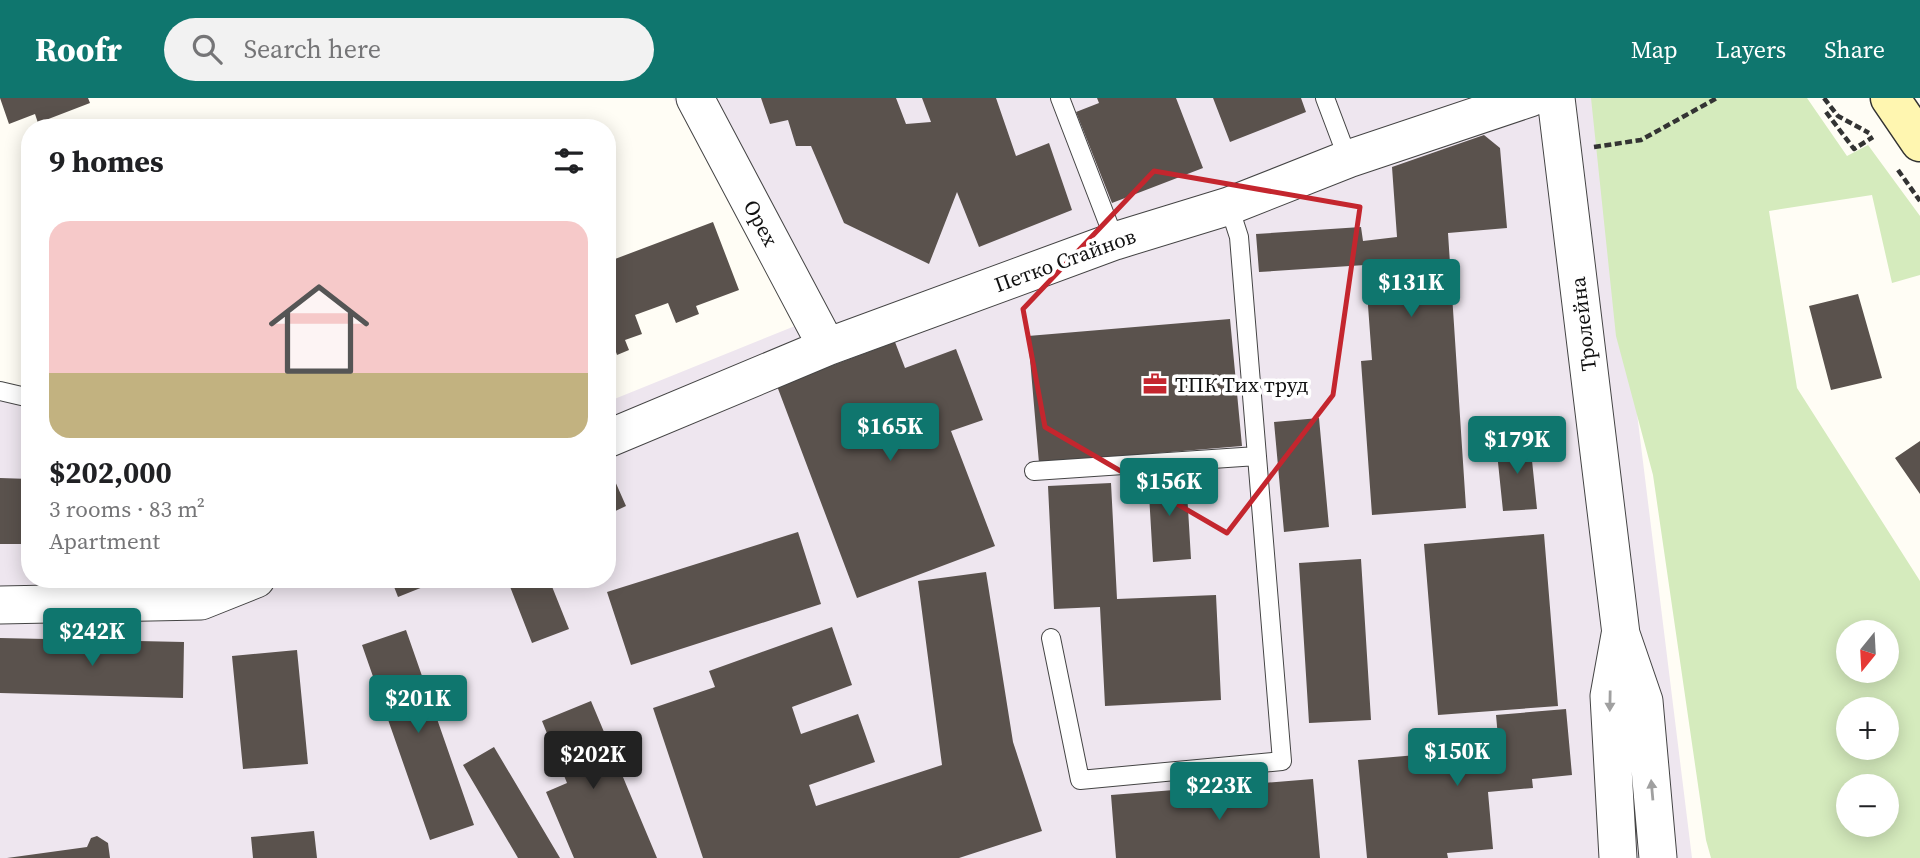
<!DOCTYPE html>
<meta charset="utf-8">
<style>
:root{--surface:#fff;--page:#f2f2f2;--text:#202124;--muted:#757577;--line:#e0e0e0;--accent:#0f766e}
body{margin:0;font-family:"Source Serif 4",serif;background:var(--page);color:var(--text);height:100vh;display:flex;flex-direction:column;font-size:26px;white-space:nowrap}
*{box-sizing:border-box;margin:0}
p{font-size:23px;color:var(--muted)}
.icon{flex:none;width:38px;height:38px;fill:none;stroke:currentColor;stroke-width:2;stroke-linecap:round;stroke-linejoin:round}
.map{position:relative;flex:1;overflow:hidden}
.side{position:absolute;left:21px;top:21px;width:595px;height:469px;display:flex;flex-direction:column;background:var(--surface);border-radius:28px;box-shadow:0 4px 18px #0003}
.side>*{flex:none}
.needle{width:46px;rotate:198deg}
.tools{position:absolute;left:1836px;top:522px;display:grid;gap:14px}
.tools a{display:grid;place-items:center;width:63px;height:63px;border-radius:50%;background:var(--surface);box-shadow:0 4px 18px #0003;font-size:35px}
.price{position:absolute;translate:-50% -60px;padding:0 16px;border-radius:7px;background:var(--accent);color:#fff;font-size:23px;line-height:46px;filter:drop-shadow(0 2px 4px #0008)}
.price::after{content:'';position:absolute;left:50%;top:42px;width:21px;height:16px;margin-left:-10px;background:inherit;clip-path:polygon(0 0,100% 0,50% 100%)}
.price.on{background:#222;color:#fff}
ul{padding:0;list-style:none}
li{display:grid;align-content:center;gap:14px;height:371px;padding:0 28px}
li+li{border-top:2px solid var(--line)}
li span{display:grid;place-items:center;height:217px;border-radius:21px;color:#555}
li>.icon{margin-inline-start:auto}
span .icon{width:126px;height:126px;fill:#fffc;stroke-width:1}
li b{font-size:30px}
h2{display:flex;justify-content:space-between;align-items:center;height:84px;padding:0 28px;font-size:30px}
header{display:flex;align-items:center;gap:42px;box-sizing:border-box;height:98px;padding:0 35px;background:var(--accent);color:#fff}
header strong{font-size:33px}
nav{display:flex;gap:38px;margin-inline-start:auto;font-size:24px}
.search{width:490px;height:63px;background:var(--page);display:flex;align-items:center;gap:18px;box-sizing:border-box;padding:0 24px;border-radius:38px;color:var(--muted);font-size:26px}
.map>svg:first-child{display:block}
.industrial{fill:#eee6ef}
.green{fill:#d5ebbd;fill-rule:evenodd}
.building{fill:#5a524d}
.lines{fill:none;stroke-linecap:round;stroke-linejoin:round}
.lane-casing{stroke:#444;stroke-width:20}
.street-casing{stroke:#444;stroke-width:39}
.secondary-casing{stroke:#333;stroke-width:41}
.path{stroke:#333;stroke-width:4.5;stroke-dasharray:7 3.5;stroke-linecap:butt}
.lane{stroke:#fff;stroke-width:18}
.street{stroke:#fff;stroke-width:37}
.secondary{stroke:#fff6b0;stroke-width:38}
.oneway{fill:#a0a0a0}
.marked{fill:none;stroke:#c4262e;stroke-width:5;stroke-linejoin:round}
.labels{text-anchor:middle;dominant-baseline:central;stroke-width:7;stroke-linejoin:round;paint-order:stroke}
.street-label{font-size:21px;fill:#111;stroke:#fff}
.poi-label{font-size:21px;fill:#111;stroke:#fff;text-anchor:start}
</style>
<header>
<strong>Roofr</strong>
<div class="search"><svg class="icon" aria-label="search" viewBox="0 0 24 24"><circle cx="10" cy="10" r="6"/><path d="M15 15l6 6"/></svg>Search here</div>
<nav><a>Map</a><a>Layers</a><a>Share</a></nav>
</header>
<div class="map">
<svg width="1920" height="760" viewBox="0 0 1920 760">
<rect width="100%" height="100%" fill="#fffdf5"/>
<path class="industrial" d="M673 0H1598L1692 760H0V298L30 297V481H607V304L795 228Z"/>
<path class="green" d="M1591 0H1807L1847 58 1868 47 1920 118V177L1892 185 1872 97 1769 113 1797 290 1920 483V760H1711L1706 742 1653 377 1616 238ZM1848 534H1886V572H1848ZM1848 611H1886V649H1848ZM1848 688H1886V726H1848Z"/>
<path class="building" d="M0 0H88L90 5 38 25 35 16 9 26Z
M761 0H896L906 26 931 24 922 0H996L1016 58 1049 45 1072 112 979 149 957 94 929 166 844 125 811 48H796L788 22 770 26Z
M1097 0H1176L1203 70 1112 105 1076 14 1099 5Z
M1213 0H1301L1306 14 1230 44Z
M1484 37 1500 50 1507 130 1448 135 1466 410 1372 417 1361 263 1372 262 1365 167 1259 174 1256 136 1361 129 1363 143 1397 139 1392 69Z
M713 124 739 192 696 208 699 216 676 225 668 205 635 217 642 236 625 242 629 252 617 257 615 251 607 254V164Z
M1858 196 1882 280 1831 292 1809 208Z
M1230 221 1242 348 1039 365 1028 238Z
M895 244 905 270 956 251 983 322 951 333 995 448 857 500 777 288Z
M1319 320 1329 429 1284 434 1274 324Z
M1530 343 1537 411 1503 413 1496 345Z
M1920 343V396L1895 360Z
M607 365 626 408 607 417Z
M1186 377 1191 461 1153 464 1148 379Z
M0 380 30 381V446H0Z
M1111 385 1117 501 1216 497 1221 602 1105 608 1100 509 1054 511 1048 388Z
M798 434 821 506 631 567 607 494Z
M1544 436 1558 608 1438 617 1424 446Z
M1361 461 1371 622 1309 625 1299 465Z
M986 474 1013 644 1042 733 959 760H703L653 610 715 589 709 573 832 529 852 587 792 609 801 636 858 616 875 664 809 687 816 708 942 667 918 483Z
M391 481H443L398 499Z
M507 481H549L569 531 532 545Z
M406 532 474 727 430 742 362 547Z
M0 540 184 544 183 600 0 595Z
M297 552 308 666 243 671 232 558Z
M591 603 657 760H574L546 694 567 685 542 623Z
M1566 611 1572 677 1532 681 1533 690 1488 694 1493 751 1447 755 1448 760H1367L1358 662 1499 650 1496 617Z
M494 649 560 760H518L463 667Z
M1313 681 1320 760H1116L1111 697Z
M314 733 317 760H253L251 739Z
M97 738 108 745 110 760H7L87 749 91 740Z"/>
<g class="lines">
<g class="lane-casing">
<path id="lane" d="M1060 0 1115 143
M1325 0 1348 61
M0 293 30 300
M1034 373 1257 358
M1051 540 1080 682 1282 663 1239 139 1229 108"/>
</g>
<g class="street-casing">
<path id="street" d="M695 0 827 249
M1556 0 1621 536 1644 603 1658 760
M607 341 827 249 1115 143 1229 108 1348 61 1530 0
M0 507 201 503 256 481
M1618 760 1609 598 1620 537"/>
</g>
<g class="secondary-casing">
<path id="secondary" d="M1890 0 1920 44"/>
</g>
<path class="path" d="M1824 0 1838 18 1869 35
M1826 14 1854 51 1873 39
M1594 49 1641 42 1717 0
M1898 72 1920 103"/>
<use href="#lane" class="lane"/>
<use href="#street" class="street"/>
<use href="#secondary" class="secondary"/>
</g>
<defs><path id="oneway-solid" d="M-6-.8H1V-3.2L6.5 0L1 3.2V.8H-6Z" transform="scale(1.75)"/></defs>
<g class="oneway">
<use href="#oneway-solid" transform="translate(1610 603) rotate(91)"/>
<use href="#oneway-solid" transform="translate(1652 692) rotate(-95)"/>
</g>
<path class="marked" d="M1154 73 1360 109 1333 297 1227 435 1045 329 1023 211Z"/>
<defs>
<g id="office-bare" transform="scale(1.89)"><path d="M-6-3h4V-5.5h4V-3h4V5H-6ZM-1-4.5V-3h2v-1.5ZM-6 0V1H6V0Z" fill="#c4262e" stroke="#fff" stroke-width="2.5" paint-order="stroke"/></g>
</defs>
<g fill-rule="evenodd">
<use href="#office-bare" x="1155" y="286"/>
</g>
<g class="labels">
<g class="street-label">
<text transform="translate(761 125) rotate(62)">Орех</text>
<text transform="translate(1065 162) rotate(-20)">Петко Стайнов</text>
<text transform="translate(1583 226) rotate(-97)">Тролейна</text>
</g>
<g class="poi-label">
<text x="1175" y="286">ТПК Тих труд</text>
</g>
</g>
</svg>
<div class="tools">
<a><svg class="needle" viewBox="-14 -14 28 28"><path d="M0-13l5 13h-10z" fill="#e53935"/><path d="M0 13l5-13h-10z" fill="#757577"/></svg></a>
<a>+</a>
<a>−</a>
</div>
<b class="price" style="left:1411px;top:221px">$131K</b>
<b class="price" style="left:890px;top:365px">$165K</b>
<b class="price" style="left:1517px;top:378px">$179K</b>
<b class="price" style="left:1169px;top:420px">$156K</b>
<b class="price" style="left:92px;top:570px">$242K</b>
<b class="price" style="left:418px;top:637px">$201K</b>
<b class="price" style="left:1457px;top:690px">$150K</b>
<b class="price on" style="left:593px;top:693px">$202K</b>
<b class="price" style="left:1219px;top:724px">$223K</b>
<section class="side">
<h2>9 homes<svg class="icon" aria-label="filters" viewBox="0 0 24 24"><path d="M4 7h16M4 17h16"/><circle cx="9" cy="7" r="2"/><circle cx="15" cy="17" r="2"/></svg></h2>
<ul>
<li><span style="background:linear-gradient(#f6c9c9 70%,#c2b280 0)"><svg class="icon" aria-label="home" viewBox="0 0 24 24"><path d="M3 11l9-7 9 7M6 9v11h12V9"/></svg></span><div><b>$202,000</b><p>3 rooms · 83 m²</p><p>Apartment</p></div></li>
</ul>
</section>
</div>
